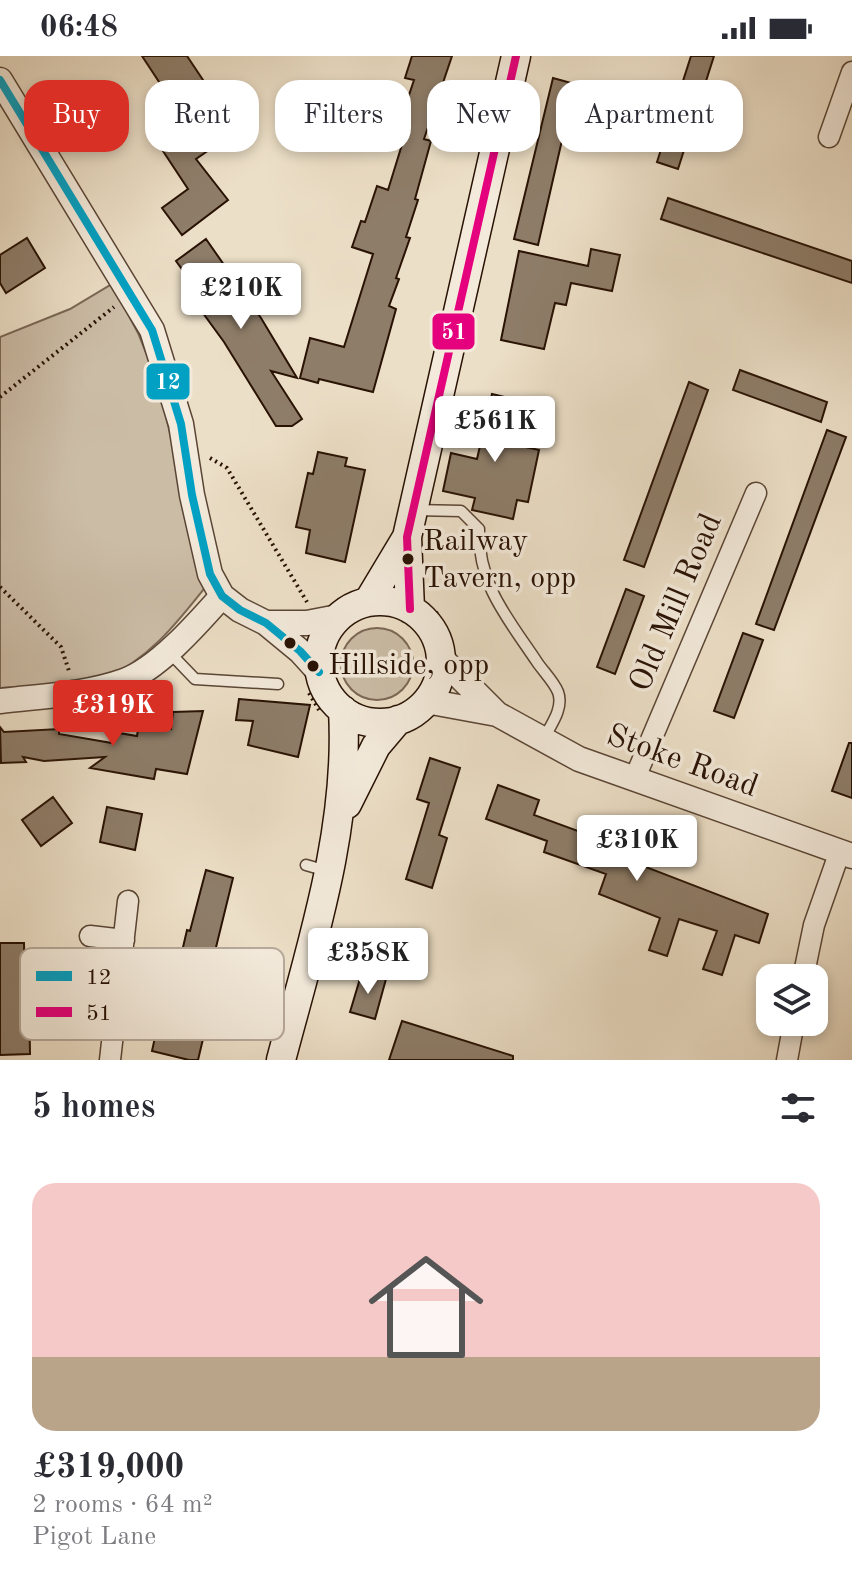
<!DOCTYPE html>
<meta charset="utf-8">
<style>
:root{--surface:#fff;--page:#f2f2f3;--text:#2b2b33;--muted:#7c7c81;--line:#e1e1e2;--accent:#d93025}
body{margin:0;font-family:"Old Standard TT",serif;background:var(--page);color:var(--text);height:100vh;display:flex;flex-direction:column;font-size:30px;white-space:nowrap}
*{box-sizing:border-box;margin:0}
p{font-size:26px;color:var(--muted)}
.icon{flex:none;width:44px;height:44px;fill:none;stroke:currentColor;stroke-width:2;stroke-linecap:round;stroke-linejoin:round}
.map{position:relative;height:1004px;overflow:hidden}
.side{display:flex;flex-direction:column;background:var(--surface);flex:1}
.side>*{flex:none}
.hud{position:absolute;left:24px;top:24px;width:804px;height:72px;display:flex;gap:16px}
.tools{position:absolute;left:756px;top:908px;display:grid;gap:16px}
.tools a{display:grid;place-items:center;width:72px;height:72px;border-radius:16px;background:var(--surface);box-shadow:0 4px 12px #0003;font-size:40px}
.price{position:absolute;translate:-50% -68px;padding:0 18px;border-radius:8px;background:#fff;color:#222;font-size:26px;line-height:52px;filter:drop-shadow(0 2px 4px #0008)}
.price::after{content:'';position:absolute;left:50%;top:48px;width:24px;height:18px;margin-left:-12px;background:inherit;clip-path:polygon(0 0,100% 0,50% 100%)}
.price.selected{background:var(--accent);color:#fff}
ul{padding:0;list-style:none}
li{display:grid;align-content:center;gap:16px;height:424px;padding:0 32px}
li+li{border-top:2px solid var(--line)}
li span{display:grid;place-items:center;height:248px;border-radius:24px;color:#555}
li>.icon{margin-inline-start:auto}
span .icon{width:144px;height:144px;fill:#fffc;stroke-width:1}
li b{font-size:34px}
h2{display:flex;justify-content:space-between;align-items:center;height:96px;padding:0 32px;font-size:34px}
.pill{padding:0 28px;border-radius:24px;background:var(--surface);box-shadow:0 4px 12px #0003;font-size:28px;line-height:72px}
.pill.selected{background:var(--accent);color:#fff}
.status{display:flex;justify-content:space-between;align-items:center;height:56px;padding:0 40px;background:var(--surface);direction:ltr}
.status svg{height:22px;fill:currentColor}
.map>svg:first-child{display:block}
.green{fill:#cbbca6;stroke:#7a6755;stroke-width:2}
.building{fill:#8e7d69;stroke:#291204;stroke-width:2}
.lines{fill:none;stroke-linecap:round;stroke-linejoin:round}
.service-casing{stroke:#5a4535;stroke-width:13}
.minor-casing{stroke:#5a4535;stroke-width:23}
.tertiary-casing{stroke:#5a4535;stroke-width:27}
.secondary-casing{stroke:#291204;stroke-width:31}
.path{stroke:#291204;stroke-width:4;stroke-dasharray:2 4;stroke-linecap:butt}
.service{stroke:#f3eadb;stroke-width:10}
.minor{stroke:#f3eadb;stroke-width:20}
.tertiary{stroke:#f3eadb;stroke-width:24}
.secondary{stroke:#f3eadb;stroke-width:28}
.bus-1-casing{stroke:#f3eadb;stroke-width:14}
.bus-2-casing{stroke:#f3eadb;stroke-width:14}
.bus-1{stroke:#02a1c4;stroke-width:8}
.bus-2{stroke:#e5007d;stroke-width:8}
.bus-dot{fill:#291204;stroke:#f3eadb;stroke-width:3}
.labels{text-anchor:middle;dominant-baseline:central;stroke-width:7;stroke-linejoin:round;paint-order:stroke}
.bus-label{font-size:30px;fill:#291204;stroke:#f3eadb;text-anchor:start}
.street-label{font-size:32px;fill:#291204;stroke:#f3eadb}
.key{fill:#f3eadb;stroke:#b6a99a;stroke-width:2}
.key-label{font-size:22px;fill:#291204}
.line-badge{stroke:#f3eadb;stroke-width:3}
.badge-label{font-size:22px;text-anchor:middle;font-weight:bold;fill:#fff}
</style>
<div class="status"><b>06:48</b><svg viewBox="0 0 49 12"><path d="M0 12V9h3v3zM5 12V6h3v6zM10 12V3h3v9zM15 12V0h3v12zM26 1h20v11H26zM47 4h2v5h-2z"/></svg></div>
<div class="map">
<svg width="852" height="1004" viewBox="0 0 852 1004">
<rect width="100%" height="100%" fill="#ecdfc7"/>
<filter id="stains"><feTurbulence type="fractalNoise" baseFrequency=".0025" numOctaves="4"/><feColorMatrix values="0 0 0 0 .2 0 0 0 0 .09 0 0 0 0 .02 0 0 0 .5 -.17"/></filter>
<radialGradient id="worn" r=".72"><stop offset=".6" stop-color="#630" stop-opacity="0"/><stop offset="1" stop-color="#630" stop-opacity=".3"/></radialGradient>
<path class="green" d="M112 228 138 277 157 324 207 529C179 564 149 604 106 621 80 631 29 630 0 632V281L70 253Z
M341 608a36 36 0 1 1 72 0a36 36 0 1 1-72 0Z"/>
<path class="building" d="M142 0H187L215 42 203 49 225 83 196 103 228 144 182 179 162 152 188 133 161 92 190 73Z
M412 0H452L424 83 431 85 415 143 418 144 406 181 410 182 396 222 399 223 389 250 396 253 373 336 319 323 318 327 300 322 310 282 344 291 373 198 352 191 361 165 365 166 377 130 388 134 408 69 400 66 414 24 405 22Z
M691 0H714L678 113 657 106Z
M553 22 589 32 582 61 568 58 538 189 514 183Z
M668 142 852 205V227L661 163Z
M27 182 45 212 6 237 0 227V199Z
M206 183 261 262 297 322 271 315 302 363 292 370H276L224 286 200 253 207 248 176 205Z
M591 193 620 199 612 235 571 227 566 249 555 247 544 293 501 284 519 195 588 210Z
M740 314 827 346 821 366 733 334Z
M689 326 708 334 644 511 624 504Z
M492 338 522 345 512 388 539 394 528 446 517 444 513 463 472 454 475 442 443 435 451 397 477 403Z
M827 374 846 381 774 574 756 568Z
M318 396 347 402 345 410 365 414 345 506 306 497 310 474 296 471 308 417 313 418Z
M626 533 644 540 615 618 597 611Z
M743 577 763 584 734 662 714 655Z
M239 643 310 649 298 701 248 689 253 665 236 664Z
M203 655 187 718 156 713 154 723 90 712 105 701 44 705 23 701 26 706 1 707 0 671 4 676 59 673V678L112 687 113 676 137 680 139 668 171 673 173 656Z
M849 687H852V742L832 735Z
M430 702 460 712 439 779 447 782 432 832 406 823 429 747 417 743Z
M498 729 539 744 534 759 589 779 586 788 768 858 759 887 735 879 722 919 703 913 717 875 679 863 667 900 649 894 660 862 599 838 606 818 544 796 547 785 486 763Z
M53 741 72 767 41 790 22 764Z
M107 751 142 758 135 794 100 786Z
M206 814 233 822 207 928 213 930 199 982 203 983 198 1004H189L152 995 157 972 164 973 187 874 190 875Z
M0 887H24L25 936 29 935 30 998 0 999Z
M362 916 386 923 375 963 350 956Z
M402 965 513 1000V1004H389Z"/>
<g class="lines">
<g class="service-casing">
<path id="service" d="M414 454 461 455 479 473C478 529 507 561 537 606 543 615 554 626 558 636 564 652 551 669 544 682
M169 596 195 623 278 628
M306 809 327 815"/>
</g>
<g class="minor-casing">
<path id="minor" d="M829 81 852 16
M634 724 756 437
M90 880 124 884
M803 922 814 869 840 795
M110 1004 128 845
M787 1004 794 966"/>
</g>
<g class="tertiary-casing">
<path id="tertiary" d="M0 24 152 274 181 368 192 439 210 518 222 540 240 554 266 567 300 595 319 616
M266 567H307L338 561
M441 602 497 658 579 703 852 800
M0 645C41 640 85 639 124 625 158 613 198 567 222 540
M426 645 497 658"/>
</g>
<g class="secondary-casing">
<path id="secondary" d="M319 606a61 61 0 1 1 122 0a61 61 0 1 1-122 0Z
M368 546 407 481
M410 553 407 481 516 0
M347 748 376 690 398 664
M281 1004C311 890 350 773 343 654"/>
</g>
<path class="path" d="M0 341 114 251
M210 402 227 412 307 546
M0 531 61 591 69 615
M436 556 448 580
M309 637 319 654"/>
<use href="#service" class="service"/>
<use href="#minor" class="minor"/>
<use href="#tertiary" class="tertiary"/>
<use href="#secondary" class="secondary"/>
<g class="bus-1-casing">
<path id="bus-1" d="M0 24 152 274 181 368 192 439 210 518 222 540 240 554 266 567 300 595 319 616"/>
</g>
<g class="bus-2-casing">
<path id="bus-2" d="M410 553 407 481 516 0"/>
</g>
<use href="#bus-1" class="bus-1"/>
<use href="#bus-2" class="bus-2"/>
</g>
<g class="bus-dot">
<circle cx="408" cy="503" r="7"/>
<circle cx="290" cy="587" r="7"/>
<circle cx="313" cy="610" r="7"/>
</g>
<g class="labels">
<g class="bus-label">
<text x="423" y="486">Railway<tspan x="423" dy="37">Tavern, opp</tspan></text>
<text x="328" y="610">Hillside, opp</text>
</g>
<g class="street-label">
<text transform="translate(677 547) rotate(-67)">Old Mill Road</text>
<text transform="translate(682 706) rotate(20)">Stoke Road</text>
</g>
</g>
<rect x="20" y="892" width="264" height="92" rx="12" class="key"/>
<rect x="36" y="915" width="36" height="10" fill="#02a1c4"/>
<rect x="36" y="951" width="36" height="10" fill="#e5007d"/>
<g class="key-label">
<text x="86" y="928">12</text>
<text x="86" y="964">51</text>
</g>
<g class="line-badge">
<rect x="431" y="256" width="45" height="39" rx="8" fill="#e5007d"/>
<rect x="145" y="306" width="46" height="39" rx="8" fill="#02a1c4"/>
</g>
<g class="badge-label">
<text x="454" y="283">51</text>
<text x="168" y="333">12</text>
</g>
<rect width="100%" height="100%" filter="url(#stains)"/>
<rect width="100%" height="100%" fill="url(#worn)"/>
</svg>
<div class="tools">
<a><svg class="icon" aria-label="layers" viewBox="0 0 24 24"><path d="M12 4l9 5-9 5-9-5zM3 14l9 5 9-5"/></svg></a>
</div>
<b class="price" style="left:241px;top:275px">£210K</b>
<b class="price" style="left:495px;top:408px">£561K</b>
<b class="price selected" style="left:113px;top:692px">£319K</b>
<b class="price" style="left:637px;top:827px">£310K</b>
<b class="price" style="left:368px;top:940px">£358K</b>
<div class="hud">
<a class="pill selected">Buy</a>
<a class="pill">Rent</a>
<a class="pill">Filters</a>
<a class="pill">New</a>
<a class="pill">Apartment</a>
</div>
</div>
<section class="side">
<h2>5 homes<svg class="icon" aria-label="filters" viewBox="0 0 24 24"><path d="M4 7h16M4 17h16"/><circle cx="9" cy="7" r="2"/><circle cx="15" cy="17" r="2"/></svg></h2>
<ul>
<li><span style="background:linear-gradient(#f6c9c9 70%,#b9a48a 0)"><svg class="icon" aria-label="home" viewBox="0 0 24 24"><path d="M3 11l9-7 9 7M6 9v11h12V9"/></svg></span><div><b>£319,000</b><p>2 rooms · 64 m²</p><p>Pigot Lane</p></div></li>
</ul>
</section>
